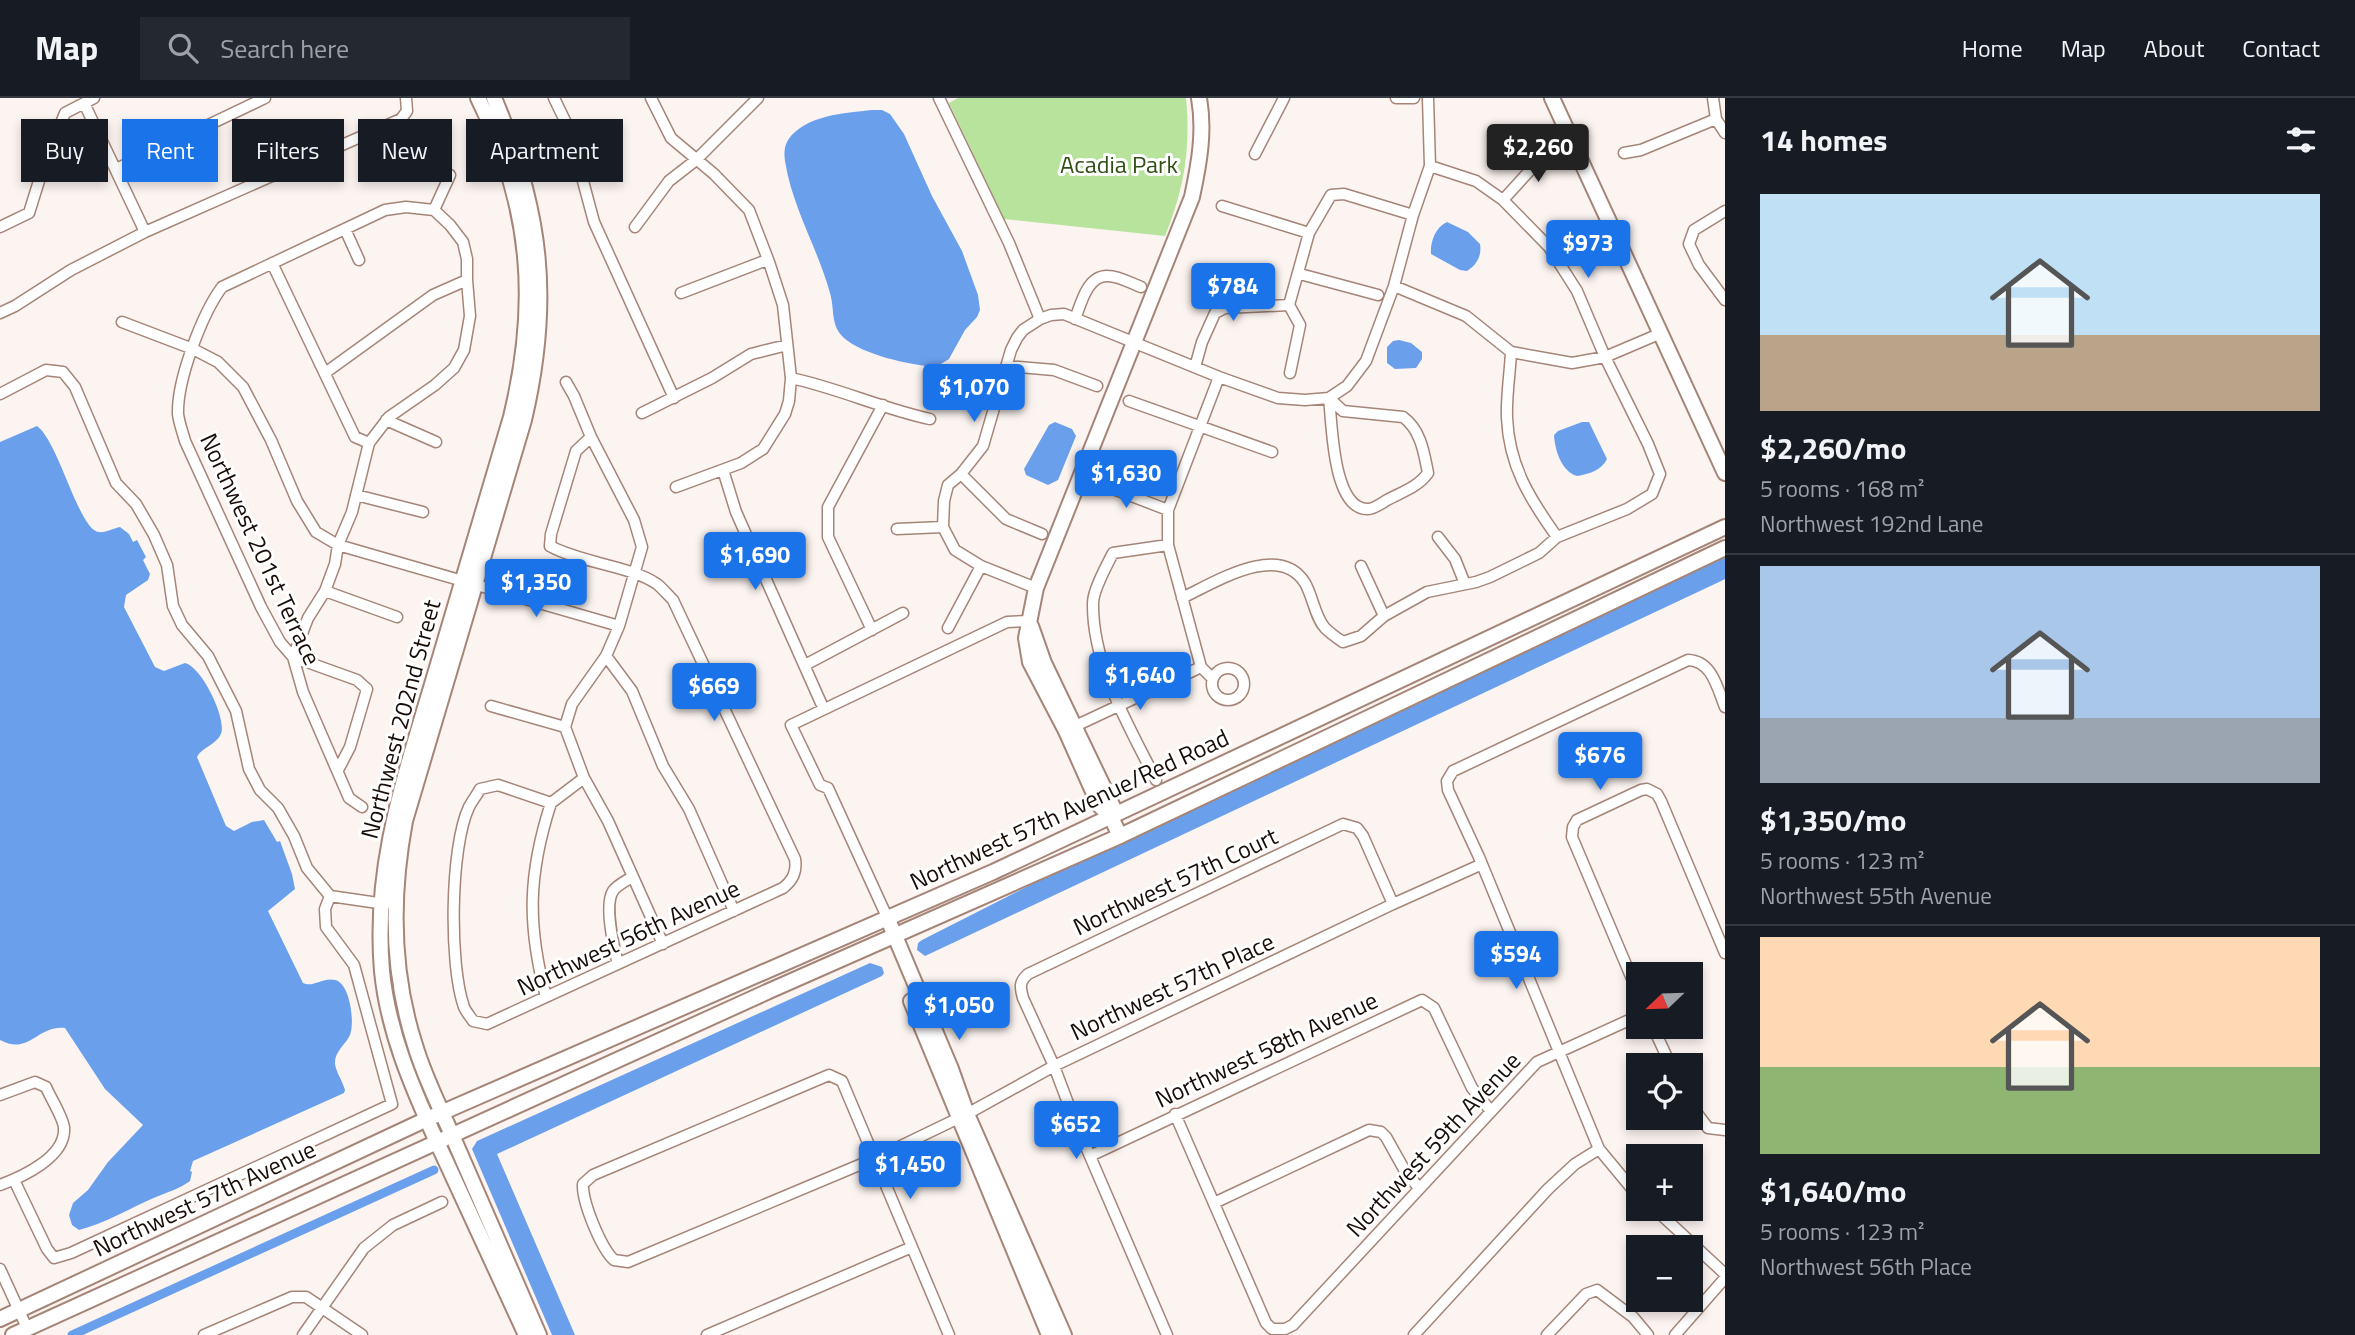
<!DOCTYPE html>
<meta charset="utf-8">
<style>
:root{--surface:#171b24;--page:#242831;--text:#f1f3f6;--muted:#9ea1a6;--line:#363941;--accent:#1a73e8}
body{margin:0;font-family:"Titillium Web",sans-serif;background:var(--page);color:var(--text);height:100vh;display:flex;flex-direction:column;font-size:26px;white-space:nowrap}
*{box-sizing:border-box;margin:0}
p{font-size:23px;color:var(--muted)}
.icon{flex:none;width:38px;height:38px;fill:none;stroke:currentColor;stroke-width:2;stroke-linecap:round;stroke-linejoin:round}
.map{position:relative;flex:1;overflow:hidden}
.details{display:flex;flex-direction:column;background:var(--surface);width:630px}
.details>*{flex:none}
.top-card{position:absolute;left:21px;top:21px;width:665px;height:63px;display:flex;gap:14px}
.needle{width:46px;rotate:247deg}
.controls{position:absolute;left:1626px;top:864px;display:grid;gap:14px}
.controls a{display:grid;place-items:center;width:77px;height:77px;border-radius:0px;background:var(--surface);box-shadow:0 4px 10px #0003;font-size:35px}
.price{position:absolute;translate:-50% -60px;padding:0 16px;border-radius:7px;background:var(--accent);color:#fff;font-size:23px;line-height:46px;filter:drop-shadow(0 2px 4px #0008)}
.price::after{content:'';position:absolute;left:50%;top:42px;width:21px;height:16px;margin-left:-10px;background:inherit;clip-path:polygon(0 0,100% 0,50% 100%)}
.price.on{background:#222;color:#fff}
ul{padding:0;list-style:none}
li{display:grid;align-content:center;gap:14px;height:371px;padding:0 35px}
li+li{border-top:2px solid var(--line)}
li span{display:grid;place-items:center;height:217px;border-radius:0px;color:#555}
li>.icon{margin-inline-start:auto}
span .icon{width:126px;height:126px;fill:#fffc;stroke-width:1}
li b{font-size:30px}
h2{display:flex;justify-content:space-between;align-items:center;height:84px;padding:0 35px;font-size:30px}
.chip{padding:0 24px;border-radius:0px;background:var(--surface);box-shadow:0 4px 10px #0003;font-size:24px;line-height:63px}
.chip.on{background:var(--accent);color:#fff}
header{display:flex;align-items:center;gap:42px;box-sizing:border-box;height:98px;padding:0 35px;background:var(--surface);border-bottom:2px solid var(--line)}
header strong{font-size:33px}
nav{display:flex;gap:38px;margin-inline-start:auto;font-size:24px}
.search{width:490px;height:63px;background:var(--page);display:flex;align-items:center;gap:18px;box-sizing:border-box;padding:0 24px;border-radius:0px;color:var(--muted);font-size:26px}
main{display:flex;flex:1;min-height:0}
.map>svg:first-child{display:block}
.green{fill:#b8e39c}
.water{fill:#6a9fec}
.lines{fill:none;stroke-linecap:round;stroke-linejoin:round}
.canal{stroke:#6a9fec;stroke-width:9}
.street-casing{stroke:#a58577;stroke-width:13}
.secondary-casing{stroke:#a58577;stroke-width:18}
.primary-casing{stroke:#a58577;stroke-width:18}
.street{stroke:#fff;stroke-width:10}
.secondary{stroke:#fff;stroke-width:14}
.primary{stroke:#fff;stroke-width:14}
.labels{text-anchor:middle;dominant-baseline:central;stroke-width:6;stroke-linejoin:round;paint-order:stroke}
.park-label{font-size:24px;fill:#2f4f14;stroke:#fff}
.street-label{font-size:24px;fill:#170c07;stroke:#fff}
</style>
<header>
<strong>Map</strong>
<div class="search"><svg class="icon" aria-label="search" viewBox="0 0 24 24"><circle cx="10" cy="10" r="6"/><path d="M15 15l6 6"/></svg>Search here</div>
<nav><a>Home</a><a>Map</a><a>About</a><a>Contact</a></nav>
</header>
<main>
<div class="map">
<svg width="1725" height="1237" viewBox="0 0 1725 1237">
<rect width="100%" height="100%" fill="#fcf4f1"/>
<path class="green" d="M958 0H1186C1191 51 1184 91 1165 138L1004 121 949 5Z"/>
<path class="water" d="M872 12H882L890 16 904 36 932 98 962 153 978 197 980 212 977 219 965 232 949 261 936 269C910 267 863 257 844 240 830 227 835 212 830 195 818 151 792 109 785 63 784 55 784 49 788 42 805 17 845 15 872 12Z
M1447 124 1468 134 1480 146C1482 157 1477 167 1467 173L1460 172 1431 156C1430 145 1435 129 1447 124Z
M1399 242 1411 245 1422 254V261L1416 270 1395 271 1387 265V249L1393 243Z
M1055 324 1072 331 1076 338 1058 382 1048 387 1026 377 1024 371 1049 327Z
M1582 324H1589L1607 361C1602 372 1589 376 1577 378 1561 373 1555 352 1554 337L1558 333Z
M37 328C59 344 79 433 99 434 105 435 114 430 120 429L129 436 133 444 137 442 146 459 143 462 150 476 148 482 126 497 124 509 155 569 164 573 185 565C202 569 227 621 221 636 216 647 202 649 197 659L226 728 234 733 252 724 264 722 277 744 280 743 292 776 295 791 268 813 303 885C313 890 323 879 335 882 350 885 355 924 350 937 346 946 334 954 335 966 336 974 343 984 345 992L344 995 193 1063 190 1073 192 1074 190 1083C179 1091 168 1094 156 1099 130 1110 106 1125 79 1132L72 1127 69 1117 73 1105 88 1092 108 1064 143 1027 105 991 65 930C37 927 29 958 0 942V344Z
M1725 459V481L1719 484 925 858 917 852 918 845 922 842 1109 747 1259 680Z
M870 865 882 869 884 875 882 878 497 1056 575 1237H552L472 1051 477 1043Z"/>
<g class="lines">
<path class="canal" d="M72 1237 434 1072"/>
<g class="street-casing">
<path id="street" d="M554 0 569 31 594 124 674 300
M651 0 671 40 714 76 749 112 769 164 783 207 791 280 789 303 785 316 763 351 741 365 676 389
M939 0 1009 145 1040 221
M1396 0H1414
M1713 0 1716 21 1725 35
M84 5 145 134
M1624 55 1641 52 1716 21
M1255 56 1284 0
M116 71 265 0
M1503 102 1551 49
M1222 108 1309 135
M434 112 450 77
M1725 113 1694 132 1689 146 1699 167 1725 202
M0 129 29 115 43 70 65 15 94 0
M635 129 669 83 696 62 758 0
M345 131 359 162
M272 165 355 339 369 345
M1300 176 1378 197
M1394 188 1466 218 1511 254C1510 276 1506 299 1507 320 1509 368 1530 401 1557 439
M681 195 767 162
M1289 207 1309 135 1331 97 1344 96 1413 117
M1289 207 1300 227 1290 275
M0 215 15 208 71 172 145 134 401 21 407 13 406 0
M1075 221C1081 206 1087 177 1108 178 1118 178 1131 185 1141 189
M122 224 193 251 218 264 243 289 271 342 297 403 316 434 338 447 619 528
M1511 254 1572 265 1605 259 1659 236
M1007 268 1054 272 1097 288
M1195 269 1202 244 1215 215 1225 210 1289 207
M325 275 433 197 467 182
M791 280C838 290 883 311 930 321
M566 284 574 298 591 339 634 422 642 449 619 528 606 558 572 606 565 629 584 680 608 723 663 846
M0 296 46 272 63 274 75 289 116 385 136 406 154 437 167 467 173 508 182 527 208 558 236 613 249 671 260 692 278 710 294 738 307 770 330 798
M1329 300 1343 313 1403 319C1421 332 1424 355 1428 375 1418 389 1402 394 1387 402 1382 405 1374 411 1368 411 1332 412 1332 323 1329 300Z
M1129 303 1272 354
M642 315 712 280 751 256 787 247
M386 322 436 344
M723 372 736 414 821 605
M961 376 1006 421 1042 436
M1095 384 1168 412
M356 397 423 414
M897 431 943 429
M1438 439 1455 461 1465 486
M1361 468 1384 518
M1036 490 981 468 955 452 943 429 944 403 948 387 961 376 983 348 1011 252 1017 240 1023 232 1040 221 1051 217 1064 216 1219 279 1278 300 1305 302 1329 300 1347 288 1366 263 1394 188 1413 117 1430 68 1428 0
M325 493 397 519
M1182 500C1214 485 1279 443 1305 485 1313 499 1315 519 1325 530 1330 535 1337 540 1343 544L1361 538 1384 518 1427 494 1476 484 1490 479 1539 455 1557 439 1627 411 1652 396 1660 376 1648 346 1605 259 1577 193 1549 149 1503 102 1476 83 1430 68
M948 530 981 468
M872 532 828 439V409L883 307
M606 558 632 593 663 668 689 711 734 813
M805 567 903 515
M1212 586a16 16 0 1 1 32 0a16 16 0 1 1-32 0Z
M1212 580 1201 569 1168 447V412L1219 279
M491 608 565 629
M1069 631 1201 569
M338 672 350 649 367 591 357 582 293 559 308 520 325 493 335 466 338 447 352 414 369 345 389 319 435 287 454 270 464 252 470 218 467 182V161L463 144 450 127 434 112
M1156 682C1129 628 1092 567 1093 505 1093 492 1107 467 1113 455L1168 447
M551 705 498 687 480 691C477 697 472 703 469 709 450 749 449 867 464 909 466 914 470 918 473 923L487 926 783 790C793 782 797 774 795 761L673 502C668 497 662 490 657 486 631 468 581 465 550 448L551 436 576 353 591 339
M551 705 584 680
M362 709 349 700 303 594 293 559 280 544 261 509 185 343C183 335 179 325 178 316 177 282 202 216 222 189L385 112 406 109 434 112
M330 798 385 806
M887 819 828 690 820 687 791 627 1007 524 1029 523
M618 866C614 850 604 807 613 793 617 787 626 783 632 779
M1638 895 1572 739 1573 729 1577 722 1641 692 1647 691 1657 696 1661 703 1725 855
M546 899C527 827 528 776 551 705
M1653 929 1671 968
M0 997 35 984 46 989C50 999 64 1021 64 1030 66 1059 22 1079 0 1087
M1690 1006 1708 1030 1725 1032
M1175 1016 1266 1225 1272 1231H1285L1293 1227 1537 964 1638 918
M1090 1058 1422 902 1434 910 1472 990 1490 1012
M14 1082 47 1151 54 1160 71 1155 392 1006 354 867 326 829 325 811 330 798
M1638 1098 1599 1051 1479 759 1448 692 1447 683 1453 673 1688 562C1712 563 1717 589 1725 609
M1214 1105 1369 1032 1381 1034 1386 1039 1405 1073 1419 1090
M1655 1111 1725 1176
M0 1171 27 1230
M204 1237 292 1199H306L362 1237
M303 1237 364 1150 393 1127 442 1104
M707 1237 912 1149
M949 1237 842 983 829 977 593 1077 583 1086C582 1104 601 1150 614 1162L628 1164 876 1060 967 1016 1054 968 1393 806 1480 767
M1167 1237 1074 1021 1054 968 1023 900C1020 889 1019 884 1028 876L1343 726 1357 730 1363 738 1393 806
M1414 1237 1548 1091 1575 1066 1599 1051
M1547 1237 1586 1196 1597 1192 1633 1219 1648 1237
M1675 1237 1725 1180"/>
</g>
<g class="secondary-casing">
<path id="secondary" d="M1552 0 1725 375
M1031 528 1044 565 1113 709 1111 719
M1120 738 1111 719 1099 707 1066 633 1030 564 1026 540 1036 490 1192 99C1199 66 1205 34 1199 0
M887 819 951 971 967 1016 1064 1237
M911 903 1049 1237
M452 1037 539 1237
M437 1044 526 1237"/>
</g>
<g class="primary-casing">
<path id="primary" d="M452 1037C439 1007 424 978 415 947 391 873 391 798 405 723L524 322C552 203 542 113 494 0
M437 1044C412 989 388 934 382 873 373 769 404 681 433 583 459 495 485 407 511 319 539 204 531 107 478 0
M0 1221 427 1021 993 774 1725 429
M13 1237 769 893 1120 738 1725 450"/>
</g>
<use href="#street" class="street"/>
<use href="#secondary" class="secondary"/>
<use href="#primary" class="primary"/>
</g>
<g class="labels">
<g class="park-label">
<text x="1119" y="66">Acadia Park</text>
</g>
<g class="street-label">
<text transform="translate(261 451) rotate(65)">Northwest 201st Terrace</text>
<text transform="translate(400 621) rotate(-75)">Northwest 202nd Street</text>
<text transform="translate(1069 711) rotate(-25)">Northwest 57th Avenue/Red Road</text>
<text transform="translate(1175 783) rotate(-25)">Northwest 57th Court</text>
<text transform="translate(628 839) rotate(-25)">Northwest 56th Avenue</text>
<text transform="translate(1172 888) rotate(-25)">Northwest 57th Place</text>
<text transform="translate(1266 951) rotate(-25)">Northwest 58th Avenue</text>
<text transform="translate(1433 1046) rotate(-47)">Northwest 59th Avenue</text>
<text transform="translate(204 1100) rotate(-25)">Northwest 57th Avenue</text>
</g>
</g>
</svg>
<div class="controls">
<a><svg class="needle" viewBox="-14 -14 28 28"><path d="M0-13l5 13h-10z" fill="#e53935"/><path d="M0 13l5-13h-10z" fill="#9ea1a6"/></svg></a>
<a><svg class="icon" aria-label="locate" viewBox="0 0 24 24"><circle cx="12" cy="12" r="6"/><path d="M12 2v4M12 18v4M2 12h4M18 12h4"/></svg></a>
<a>+</a>
<a>−</a>
</div>
<b class="price on" style="left:1538px;top:86px">$2,260</b>
<b class="price" style="left:1588px;top:182px">$973</b>
<b class="price" style="left:1233px;top:225px">$784</b>
<b class="price" style="left:974px;top:326px">$1,070</b>
<b class="price" style="left:1126px;top:412px">$1,630</b>
<b class="price" style="left:755px;top:494px">$1,690</b>
<b class="price" style="left:536px;top:521px">$1,350</b>
<b class="price" style="left:1140px;top:614px">$1,640</b>
<b class="price" style="left:714px;top:625px">$669</b>
<b class="price" style="left:1600px;top:694px">$676</b>
<b class="price" style="left:1516px;top:893px">$594</b>
<b class="price" style="left:959px;top:944px">$1,050</b>
<b class="price" style="left:1076px;top:1063px">$652</b>
<b class="price" style="left:910px;top:1103px">$1,450</b>
<div class="top-card">
<a class="chip">Buy</a>
<a class="chip on">Rent</a>
<a class="chip">Filters</a>
<a class="chip">New</a>
<a class="chip">Apartment</a>
</div>
</div>
<section class="details">
<h2>14 homes<svg class="icon" aria-label="filters" viewBox="0 0 24 24"><path d="M4 7h16M4 17h16"/><circle cx="9" cy="7" r="2"/><circle cx="15" cy="17" r="2"/></svg></h2>
<ul>
<li><span style="background:linear-gradient(#bfe0f5 65%,#b9a48a 0)"><svg class="icon" aria-label="home" viewBox="0 0 24 24"><path d="M3 11l9-7 9 7M6 9v11h12V9"/></svg></span><div><b>$2,260/mo</b><p>5 rooms · 168 m²</p><p>Northwest 192nd Lane</p></div></li>
<li><span style="background:linear-gradient(#a9c7e8 70%,#9aa5b1 0)"><svg class="icon" aria-label="home" viewBox="0 0 24 24"><path d="M3 11l9-7 9 7M6 9v11h12V9"/></svg></span><div><b>$1,350/mo</b><p>5 rooms · 123 m²</p><p>Northwest 55th Avenue</p></div></li>
<li><span style="background:linear-gradient(#ffd9b3 60%,#8fb573 0)"><svg class="icon" aria-label="home" viewBox="0 0 24 24"><path d="M3 11l9-7 9 7M6 9v11h12V9"/></svg></span><div><b>$1,640/mo</b><p>5 rooms · 123 m²</p><p>Northwest 56th Place</p></div></li>
</ul>
</section>
</main>
